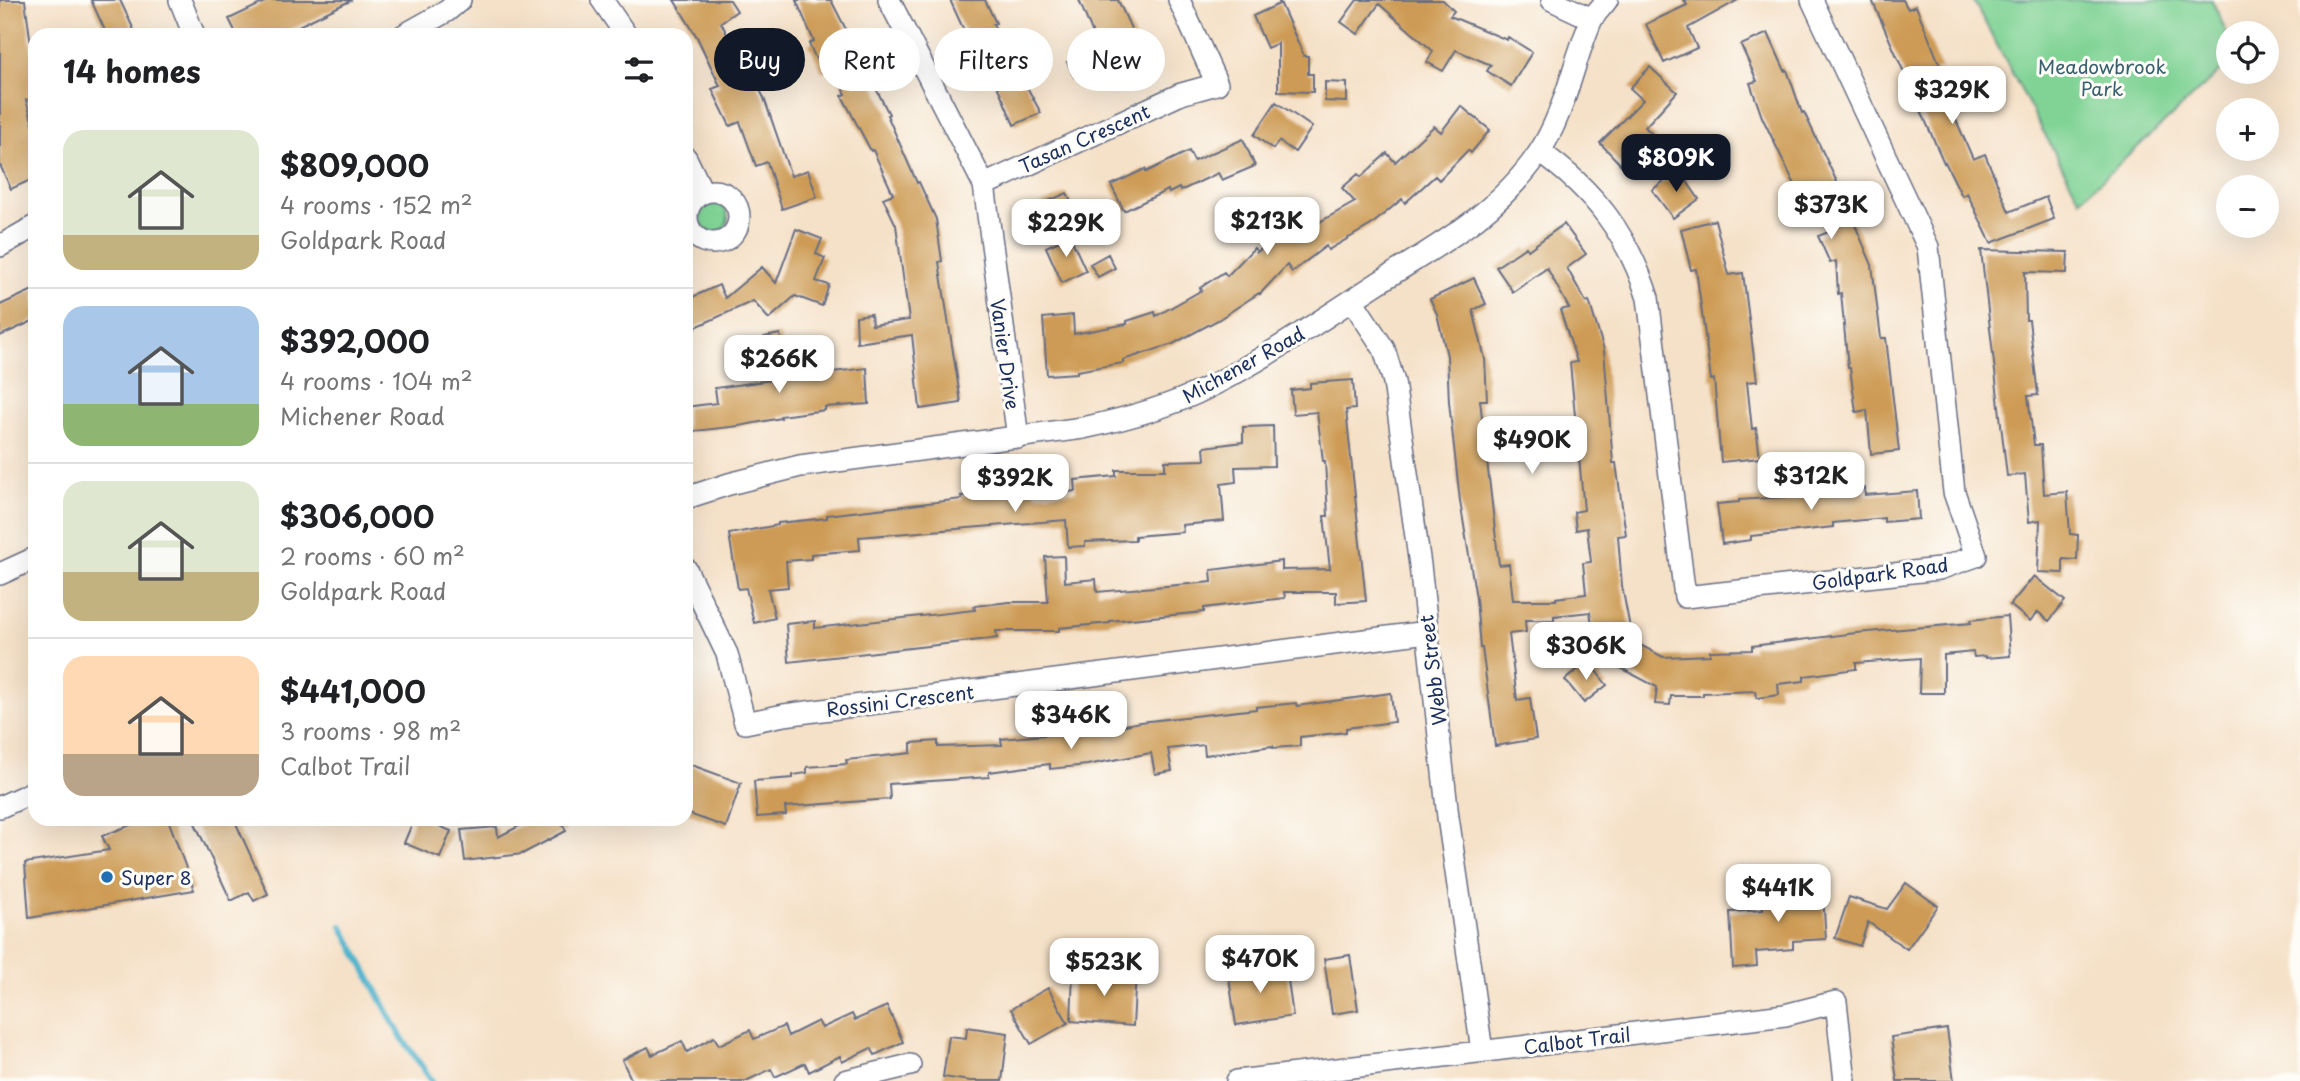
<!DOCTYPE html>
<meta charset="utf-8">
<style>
:root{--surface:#fff;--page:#f6f6f6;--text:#202124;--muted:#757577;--line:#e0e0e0;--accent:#111827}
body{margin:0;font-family:"Playpen Sans",sans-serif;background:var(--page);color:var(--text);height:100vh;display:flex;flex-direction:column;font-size:26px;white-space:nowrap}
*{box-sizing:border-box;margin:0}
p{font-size:23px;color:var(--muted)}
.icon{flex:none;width:38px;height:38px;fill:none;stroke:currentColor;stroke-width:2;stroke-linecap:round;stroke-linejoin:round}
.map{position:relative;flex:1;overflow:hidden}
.side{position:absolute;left:28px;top:28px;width:665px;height:798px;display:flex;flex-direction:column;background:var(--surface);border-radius:21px;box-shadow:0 7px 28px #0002}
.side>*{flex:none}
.guide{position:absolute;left:714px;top:28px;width:665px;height:63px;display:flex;gap:14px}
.buttons{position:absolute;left:2216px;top:21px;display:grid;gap:14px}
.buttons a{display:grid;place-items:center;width:63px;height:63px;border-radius:50%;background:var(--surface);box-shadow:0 7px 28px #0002;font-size:35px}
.price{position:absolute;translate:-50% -60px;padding:0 16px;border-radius:14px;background:#fff;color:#222;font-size:23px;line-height:46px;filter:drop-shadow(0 2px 4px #0008)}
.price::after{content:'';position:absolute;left:50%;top:42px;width:21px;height:16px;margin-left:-10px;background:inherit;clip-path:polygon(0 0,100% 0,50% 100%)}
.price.active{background:var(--accent);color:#fff}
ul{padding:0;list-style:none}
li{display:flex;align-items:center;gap:21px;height:175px;padding:0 35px}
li+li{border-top:2px solid var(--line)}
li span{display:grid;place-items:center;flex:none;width:196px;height:140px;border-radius:21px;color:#555}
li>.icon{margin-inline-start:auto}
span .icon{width:84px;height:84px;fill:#fffc;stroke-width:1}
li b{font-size:30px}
h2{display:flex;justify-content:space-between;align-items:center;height:84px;padding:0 35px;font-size:30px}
.chip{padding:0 24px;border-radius:32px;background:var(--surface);box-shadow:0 7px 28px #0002;font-size:24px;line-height:63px}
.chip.active{background:var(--accent);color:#fff}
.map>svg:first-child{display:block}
.green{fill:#80d395;stroke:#4e817a;stroke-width:2}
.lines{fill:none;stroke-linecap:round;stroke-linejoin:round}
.stream{stroke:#4eb3cd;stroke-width:6}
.building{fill:#cd9b55}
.minor-casing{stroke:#676d83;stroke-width:24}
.minor{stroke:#fff;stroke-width:21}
.poi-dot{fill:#1f6fb2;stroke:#fdfcf7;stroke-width:2.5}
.labels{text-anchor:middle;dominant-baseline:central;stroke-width:6;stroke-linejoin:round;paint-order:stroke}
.park-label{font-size:19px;fill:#39606e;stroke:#fdfcf7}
.street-label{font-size:19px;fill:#1b2f5e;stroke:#fdfcf7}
.poi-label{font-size:19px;fill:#1b2f5e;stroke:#fdfcf7;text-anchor:start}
</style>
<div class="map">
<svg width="2300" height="1081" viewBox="0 0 2300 1081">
<rect width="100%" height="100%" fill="#fdfcf7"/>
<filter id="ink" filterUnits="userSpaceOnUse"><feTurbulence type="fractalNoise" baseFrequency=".0143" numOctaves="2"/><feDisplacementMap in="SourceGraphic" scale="14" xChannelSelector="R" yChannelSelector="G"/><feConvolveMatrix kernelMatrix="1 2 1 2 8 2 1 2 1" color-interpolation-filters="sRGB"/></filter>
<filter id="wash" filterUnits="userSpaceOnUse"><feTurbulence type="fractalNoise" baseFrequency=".00686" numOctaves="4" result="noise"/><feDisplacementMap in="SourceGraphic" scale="28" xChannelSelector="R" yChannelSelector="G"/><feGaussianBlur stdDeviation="1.57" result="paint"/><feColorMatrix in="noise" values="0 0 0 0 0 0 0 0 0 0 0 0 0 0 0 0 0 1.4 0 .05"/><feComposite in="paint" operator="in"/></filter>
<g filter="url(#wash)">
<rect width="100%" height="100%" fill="#f5e1c8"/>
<path class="green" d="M1973 0H2212L2228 36V64L2080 200Z
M700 218a14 14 0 1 1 28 0a14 14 0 1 1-28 0Z"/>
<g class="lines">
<path class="stream" d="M342 926 400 1035 432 1081"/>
</g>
<g id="blocks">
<path class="building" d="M0 0H25L35 75V98L26 100 35 131V178L11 189 0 165Z
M91 0H120L134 30 122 35H107Z
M269 0H352L280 35H237L229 19Z
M674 0H730L737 11 721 22 735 51 765 33 776 54 749 69 764 98 791 176 808 170 817 197 782 209 767 162 756 166 740 122 730 126 712 89 720 86 697 37Z
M796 0H831L889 114 887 115 917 183 919 182 936 219 942 261 939 262 961 403 920 409 912 335 857 343 856 316 871 314 872 325 909 320 896 225 883 198 893 194 873 150 871 151 842 96 846 94 833 67 822 72 809 44 814 41Z
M950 0H985L996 23 993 24 1041 113 1014 125 1000 92 968 36 967 37Z
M1079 0H1118L1148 66 1107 85 1098 66 1074 77 1067 62 1098 47Z
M1279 0 1304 56H1308V74H1313V92L1278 91V43L1267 48 1253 16 1279 4Z
M1357 0H1443L1454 11 1450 16 1507 40 1508 37 1532 52 1511 86 1487 71 1491 65 1456 50 1443 71 1427 62 1433 51 1379 4 1358 34 1341 22Z
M1684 0H1738L1688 28 1697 48 1664 63 1646 24 1687 5Z
M1872 0H1903L1908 9 1916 6 1941 68 1935 70 1955 112 1953 113 1973 159 1985 154 2009 212 2046 197 2054 219 1991 243 1967 193 1962 196 1945 162 1944 163Z
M1768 33 1785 71 1787 70 1802 113 1804 112 1836 180 1872 265 1881 338H1886L1899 451 1871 454 1867 410 1856 412 1850 368H1848L1841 293 1838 294 1836 261 1830 263 1818 236 1829 232 1807 184 1797 189 1762 117 1750 83 1757 81 1741 45Z
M1650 67 1677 92 1645 127 1656 138 1625 169 1600 143 1643 100 1630 88Z
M1325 82 1347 83V102L1325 101Z
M1276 102 1312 127 1295 152 1279 141 1273 149 1254 135Z
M1461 106 1490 130 1471 153 1468 150 1439 180 1435 176 1405 203 1402 199 1371 225 1328 250 1326 246 1292 272 1287 265 1260 294 1259 293 1218 320 1173 344 1123 360V363L1077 371V373L1047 375 1043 318 1073 315 1074 334 1127 324V321L1155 312 1156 316 1202 290 1200 288 1224 272 1227 276 1254 248 1257 252 1293 225 1300 233 1355 202 1342 188 1358 174 1361 177 1387 153 1395 162 1434 126 1441 132Z
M1243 139 1255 166 1222 180 1218 173 1180 191 1179 188 1169 193 1168 190 1124 211 1111 185 1145 169 1146 172 1189 151 1194 161Z
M1679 170 1699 199 1673 218 1652 190Z
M1067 193 1081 226 1055 237 1041 204Z
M1715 220 1729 275 1743 273 1757 381 1747 382 1752 429 1756 428 1760 458 1721 462 1714 379 1711 380 1696 269 1691 270 1681 229Z
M1564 224 1586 254 1567 268 1586 302 1589 301 1604 350 1613 463H1616L1626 535 1618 536 1622 586 1630 628 1594 635 1590 612 1554 616V620H1525L1526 632 1509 634 1517 700 1530 698 1536 739 1495 746 1482 648H1480L1476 598 1460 501 1449 402 1447 356 1437 314 1430 299 1474 278 1486 304 1473 310 1485 359 1487 400H1480L1499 565 1509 564 1513 600H1556V598L1586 594 1583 563 1591 562 1587 528 1576 530 1574 512 1584 510 1570 363 1577 362 1560 310 1569 308 1547 268 1513 292 1496 267 1526 247 1528 250Z
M796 229 822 239 816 254 825 258 816 281 829 285 822 306 795 296 769 319 753 301 694 328 686 309V300L719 285 725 298 762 267 776 283Z
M1070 236 1086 271 1062 283 1046 247Z
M1981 250 2068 252 2067 273 2025 272 2026 320H2029L2038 395 2028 396 2034 445H2041L2044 494 2067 492 2070 534 2078 535 2077 560 2063 559V573L2038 572 2040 520 2029 522 2025 474 2007 476Z
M1108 254 1115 268 1098 277 1090 264Z
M35 289V320L0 336V305Z
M780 334 788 377 867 368 869 404 825 407V410L780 416 781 418 739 426 686 432V407L717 403 715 388 772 380 764 337Z
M1353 380 1355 409 1346 410 1366 601 1336 603V592H1284L1285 598 1204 608V612L1110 621V623L1059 628V631H996L997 638 789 662 786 624 815 621V628L975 610 974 606 1009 602H1048L1045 557 1064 556 1065 582 1096 579 1097 592 1212 582 1211 570 1282 561V570L1330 569 1324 516H1328L1325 461H1323L1317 412 1293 414 1291 390 1310 388V383Z
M1273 426 1274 466 1235 467 1236 482 1221 484 1224 521 1182 525 1183 532 1135 536V540L1085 542V546L1068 547 1066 520 859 537 860 550 811 554V559L786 561 788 587 768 589 775 618 754 623 746 588 738 589 729 534 778 525V523L827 518V515L962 499 961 496 1013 492V489L1035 487 1036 495 1076 491 1075 480 1116 476V470H1165V461L1205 460 1204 447 1243 442V427Z
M1864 488 1865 495 1917 491 1919 519 1884 522V518L1833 523V527L1751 536V540L1722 544 1717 504 1739 502V500L1800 496 1799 492 1829 489V491Z
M2034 576 2065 601 2049 621 2038 612 2030 621 2010 605Z
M2007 616 2010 656 1986 658V656L1974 657 1973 652 1944 655V693H1919L1920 658 1856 663V669L1804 676V681L1778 684 1779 695 1757 698 1756 691 1703 693V696H1671L1670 705 1655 704 1657 687 1615 665 1629 639 1663 657 1710 655V651L1752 650V646L1856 633 1971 623 1970 620Z
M1588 661 1607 685 1584 703 1565 680Z
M1391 693 1394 722 1346 728V732L1300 737V746L1273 748V746L1205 755 1204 745 1168 749 1172 771 1155 774 1151 753 1087 765 1050 769V764L989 772V777L889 784 890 799 785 807 786 815 757 817 754 781 793 778V775L807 773V767L847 764 846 760 911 753V743L938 741V747L1002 745 1001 739 1101 730 1140 722 1256 709V707L1296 703 1297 706Z
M686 763 741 783 726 827 686 813Z
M146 819H168L194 890 29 918 25 863 109 850 102 836Z
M193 819H234L268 894 254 901 249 892 231 901Z
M414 819H423L451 831 440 858 404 843Z
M533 819H560L566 831 522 854 465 861 461 830 497 827 498 837Z
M1822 882 1826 939 1793 941V949L1756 952 1757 966 1733 968 1730 912 1763 910V898L1793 896 1792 884Z
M1906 883 1938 906 1907 949 1868 922 1860 946 1835 938 1849 897 1887 909Z
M1350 955 1358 1010 1332 1014 1324 959Z
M1286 966 1293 1016 1236 1025 1228 972Z
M1109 969 1136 971 1133 1026 1071 1021 1073 973 1109 975Z
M1048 988 1068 1023 1031 1044 1011 1009Z
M887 1006 903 1042 875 1055 871 1048 842 1062 840 1056 809 1072 805 1063 775 1077 771 1069 746 1081H632L622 1060 648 1047 652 1055 682 1041 687 1052 714 1037 719 1045 750 1030 754 1039 784 1026 788 1036 818 1021 822 1028 852 1014 855 1020Z
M967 1027 1008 1033 1002 1081H970L943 1077 949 1036 966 1038Z
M1947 1029 1954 1081H1897L1891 1037Z"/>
</g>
</g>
<g filter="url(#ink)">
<use href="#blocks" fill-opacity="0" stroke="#676d83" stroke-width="2"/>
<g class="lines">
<g class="minor-casing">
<path id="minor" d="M180 0 194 35
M602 0 626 35
M889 0 984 185 1018 438
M1552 0 1592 19
M404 35 447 11 460 0
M1540 152C1594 190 1628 235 1648 298L1685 597 1939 569 1976 556 1954 492 1928 247 1812 0
M686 158 703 193
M984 185 1181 94 1217 84 1179 0
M687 217a26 26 0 1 1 52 0a26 26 0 1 1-52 0Z
M0 246 35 226
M1352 300 1384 349 1394 382 1420 565 1448 817 1482 1051
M686 498 729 484 800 466 1083 428C1125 419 1167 408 1205 389 1265 359 1321 320 1378 283 1438 245 1496 215 1538 154 1565 114 1572 65 1591 21 1595 13 1602 7 1607 0
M686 569 727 654 745 723 784 715 1427 632
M0 574 35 558
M0 807 35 791
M845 1081 910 1065
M1237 1081 1785 1015 1836 1002 1845 1081"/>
</g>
<use href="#minor" class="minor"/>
</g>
</g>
<circle class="poi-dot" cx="107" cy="877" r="7"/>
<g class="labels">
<g class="park-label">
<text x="2102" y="66">Meadowbrook<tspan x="2102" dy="22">Park</tspan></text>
</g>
<g class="street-label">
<text transform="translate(1084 138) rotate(-24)">Tasan Crescent</text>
<text transform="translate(1006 354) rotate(82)">Vanier Drive</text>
<text transform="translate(1243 364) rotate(-29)">Michener Road</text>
<text transform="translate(1880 573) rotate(-8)">Goldpark Road</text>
<text transform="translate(1432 670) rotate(-97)">Webb Street</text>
<text transform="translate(900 700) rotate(-7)">Rossini Crescent</text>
<text transform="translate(1577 1040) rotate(-7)">Calbot Trail</text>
</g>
<g class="poi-label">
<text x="121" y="877">Super 8</text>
</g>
</g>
</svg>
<div class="buttons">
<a><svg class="icon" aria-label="locate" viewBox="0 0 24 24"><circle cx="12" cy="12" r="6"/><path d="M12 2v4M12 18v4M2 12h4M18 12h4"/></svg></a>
<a>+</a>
<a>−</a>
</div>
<b class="price" style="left:1952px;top:126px">$329K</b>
<b class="price active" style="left:1676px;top:194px">$809K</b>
<b class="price" style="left:1831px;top:241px">$373K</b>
<b class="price" style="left:1267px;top:257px">$213K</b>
<b class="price" style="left:1066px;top:259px">$229K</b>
<b class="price" style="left:779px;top:395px">$266K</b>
<b class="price" style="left:1532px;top:476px">$490K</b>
<b class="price" style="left:1811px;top:512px">$312K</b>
<b class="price" style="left:1015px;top:514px">$392K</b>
<b class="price" style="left:1586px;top:682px">$306K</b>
<b class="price" style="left:1071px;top:751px">$346K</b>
<b class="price" style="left:1778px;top:924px">$441K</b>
<b class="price" style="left:1260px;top:995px">$470K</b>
<b class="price" style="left:1104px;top:998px">$523K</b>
<div class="guide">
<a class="chip active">Buy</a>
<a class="chip">Rent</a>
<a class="chip">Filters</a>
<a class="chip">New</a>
</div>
<section class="side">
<h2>14 homes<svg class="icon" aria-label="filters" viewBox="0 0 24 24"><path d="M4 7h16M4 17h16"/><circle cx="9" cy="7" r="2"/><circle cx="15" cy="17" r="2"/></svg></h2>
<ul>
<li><span style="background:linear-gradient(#dfe7d0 75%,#c2b280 0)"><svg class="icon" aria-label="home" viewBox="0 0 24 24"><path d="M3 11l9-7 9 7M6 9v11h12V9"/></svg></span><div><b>$809,000</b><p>4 rooms · 152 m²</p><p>Goldpark Road</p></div></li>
<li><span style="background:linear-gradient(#a9c7e8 70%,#8fb573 0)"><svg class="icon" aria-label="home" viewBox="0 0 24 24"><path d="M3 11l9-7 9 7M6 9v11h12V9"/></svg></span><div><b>$392,000</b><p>4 rooms · 104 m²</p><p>Michener Road</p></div></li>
<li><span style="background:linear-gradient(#dfe7d0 65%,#c2b280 0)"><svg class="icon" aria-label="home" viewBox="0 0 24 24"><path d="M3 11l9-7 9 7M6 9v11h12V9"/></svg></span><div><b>$306,000</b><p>2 rooms · 60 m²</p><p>Goldpark Road</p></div></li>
<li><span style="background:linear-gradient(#ffd9b3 70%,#b9a48a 0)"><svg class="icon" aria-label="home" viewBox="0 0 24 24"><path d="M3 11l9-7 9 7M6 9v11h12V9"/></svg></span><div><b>$441,000</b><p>3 rooms · 98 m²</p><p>Calbot Trail</p></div></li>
</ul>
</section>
</div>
